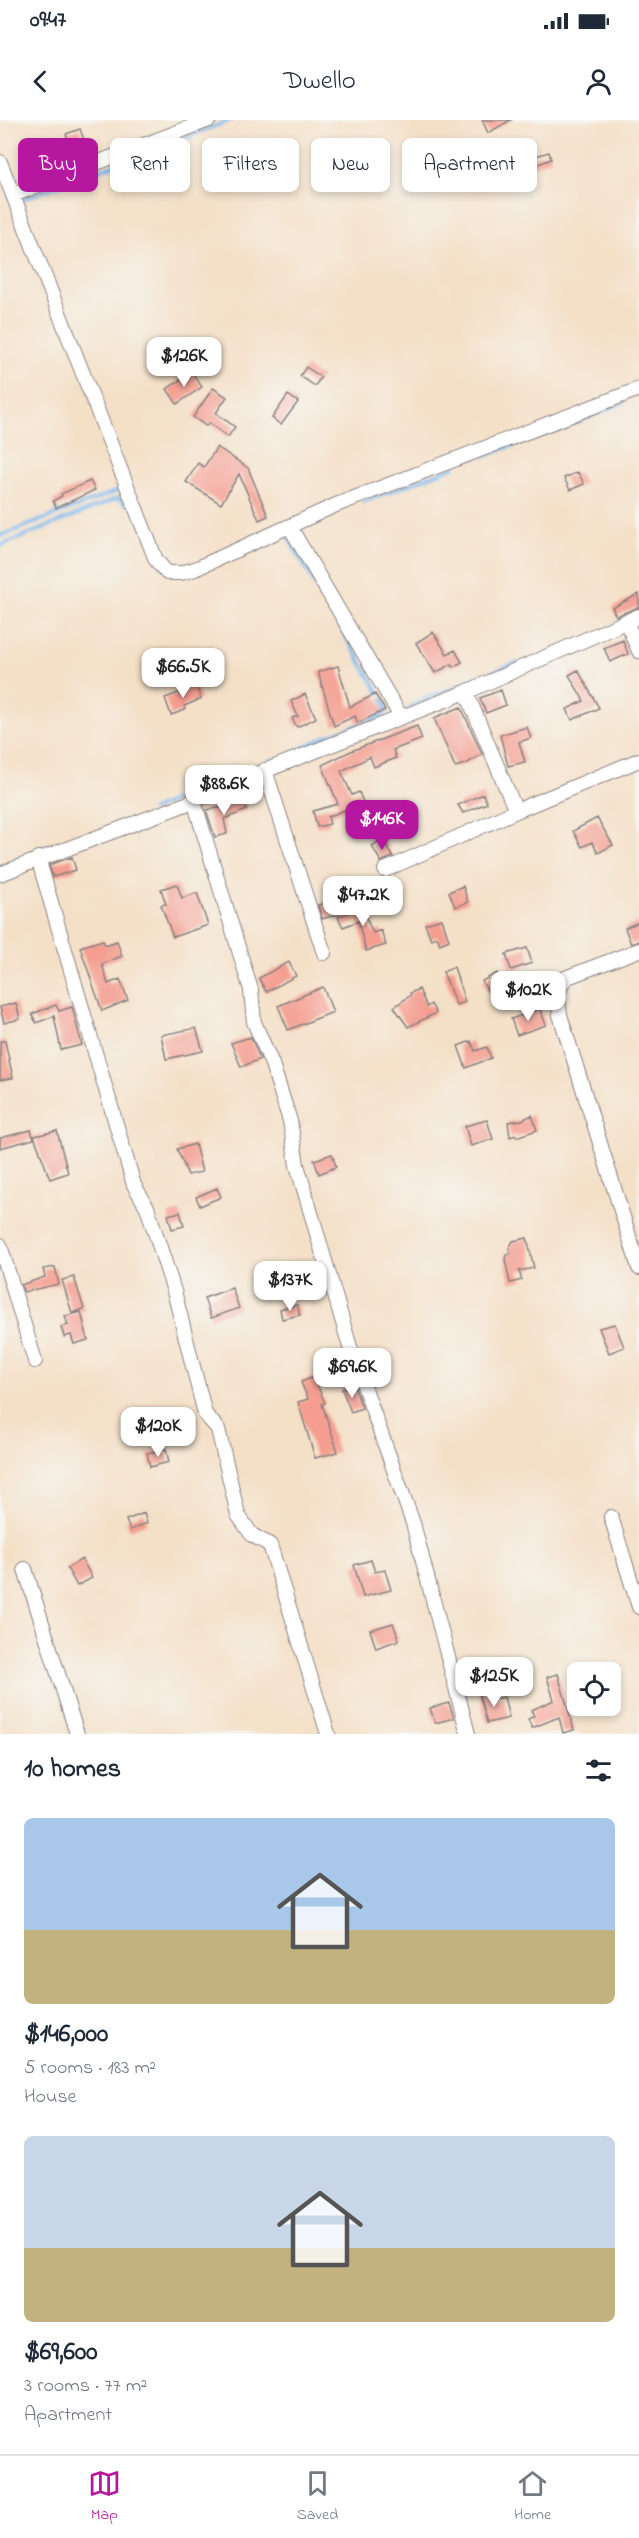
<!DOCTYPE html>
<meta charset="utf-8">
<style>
:root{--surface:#fff;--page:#f2f2f3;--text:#1f2937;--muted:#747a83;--line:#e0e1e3;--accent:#b5179e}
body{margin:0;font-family:"Indie Flower",sans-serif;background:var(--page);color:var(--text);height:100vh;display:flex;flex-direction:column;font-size:22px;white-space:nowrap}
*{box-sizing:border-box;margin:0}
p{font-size:20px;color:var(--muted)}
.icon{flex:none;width:33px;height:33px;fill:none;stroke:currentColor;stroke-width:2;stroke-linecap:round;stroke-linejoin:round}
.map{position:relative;height:1614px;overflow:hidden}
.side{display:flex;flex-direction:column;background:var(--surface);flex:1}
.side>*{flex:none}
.banner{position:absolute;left:18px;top:18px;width:603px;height:54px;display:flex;gap:12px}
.buttons{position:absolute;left:567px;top:1542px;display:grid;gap:12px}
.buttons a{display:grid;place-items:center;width:54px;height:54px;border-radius:9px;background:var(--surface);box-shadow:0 3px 9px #0003;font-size:30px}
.price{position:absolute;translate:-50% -51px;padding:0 14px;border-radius:12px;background:#fff;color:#222;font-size:20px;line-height:39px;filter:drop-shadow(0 2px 3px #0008)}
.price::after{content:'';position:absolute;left:50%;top:36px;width:18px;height:14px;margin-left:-9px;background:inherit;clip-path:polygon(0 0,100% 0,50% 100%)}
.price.active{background:var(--accent);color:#fff}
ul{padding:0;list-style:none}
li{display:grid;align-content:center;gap:12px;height:318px;padding:0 24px}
li span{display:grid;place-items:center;height:186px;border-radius:9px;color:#555}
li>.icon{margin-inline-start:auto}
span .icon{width:108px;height:108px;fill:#fffc;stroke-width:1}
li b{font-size:26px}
h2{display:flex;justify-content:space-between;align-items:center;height:72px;padding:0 24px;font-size:26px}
.pill{padding:0 21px;border-radius:9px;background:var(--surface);box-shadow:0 3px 9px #0003;font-size:21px;line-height:54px}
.pill.active{background:var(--accent);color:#fff}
.status{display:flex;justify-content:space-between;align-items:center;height:42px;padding:0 30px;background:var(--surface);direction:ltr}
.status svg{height:16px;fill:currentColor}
header{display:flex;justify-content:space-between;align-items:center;height:78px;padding:0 24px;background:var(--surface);font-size:27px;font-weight:600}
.tab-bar{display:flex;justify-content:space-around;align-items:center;height:84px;border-top:2px solid var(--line);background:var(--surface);font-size:16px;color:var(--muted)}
.tab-bar a{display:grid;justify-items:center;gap:3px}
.tab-bar .active{color:var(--accent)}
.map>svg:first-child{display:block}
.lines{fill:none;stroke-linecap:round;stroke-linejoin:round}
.stream{stroke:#7bb7ed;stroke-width:4}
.building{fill:#f49d90}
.minor-casing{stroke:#8b8181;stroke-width:16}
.minor{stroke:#fff;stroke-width:14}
</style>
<div class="status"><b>09:47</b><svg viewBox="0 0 49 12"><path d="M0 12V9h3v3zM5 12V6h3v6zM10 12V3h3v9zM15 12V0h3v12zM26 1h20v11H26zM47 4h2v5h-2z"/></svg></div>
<header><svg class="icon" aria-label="back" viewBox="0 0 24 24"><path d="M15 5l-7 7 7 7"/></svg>Dwello<svg class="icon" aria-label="person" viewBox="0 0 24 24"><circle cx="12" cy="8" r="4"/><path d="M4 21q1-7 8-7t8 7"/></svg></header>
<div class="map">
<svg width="639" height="1614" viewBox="0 0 639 1614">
<rect width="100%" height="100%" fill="#f6f6f2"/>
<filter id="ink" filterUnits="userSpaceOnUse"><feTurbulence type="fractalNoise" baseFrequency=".0167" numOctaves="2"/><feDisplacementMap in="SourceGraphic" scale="12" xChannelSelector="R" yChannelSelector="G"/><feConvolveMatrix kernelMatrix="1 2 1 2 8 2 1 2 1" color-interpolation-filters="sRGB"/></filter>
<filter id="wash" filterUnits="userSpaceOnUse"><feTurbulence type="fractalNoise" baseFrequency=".008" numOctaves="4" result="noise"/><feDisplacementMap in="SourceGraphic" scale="24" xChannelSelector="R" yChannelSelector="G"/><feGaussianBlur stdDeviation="1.35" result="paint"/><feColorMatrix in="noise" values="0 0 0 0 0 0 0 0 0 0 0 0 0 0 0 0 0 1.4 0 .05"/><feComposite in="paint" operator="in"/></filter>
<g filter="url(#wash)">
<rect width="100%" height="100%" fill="#f4e0c7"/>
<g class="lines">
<path class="stream" d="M18 81 231 0
M483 336 576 303 624 282
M363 382 454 347
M283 415 286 414 379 573
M0 416 125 368
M0 426 118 378 128 385
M410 587 427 578 516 543
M291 634 325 617 379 598 387 590 383 579
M152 690 227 657 275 640"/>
</g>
<g id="blocks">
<path class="building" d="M482 0H511L488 13Z
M80 9 86 25 77 28 81 40 70 43 65 30 71 28 66 14Z
M549 32 551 39 483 66 477 46 495 40 497 48Z
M306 247 321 257 315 266 300 256Z
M192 252 202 267 177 284 167 269Z
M213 268 227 277 216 293 235 307 228 317 209 303 206 306 193 297Z
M288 275 298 282 281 305 272 298Z
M217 327 248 348 268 396 259 400 239 354 221 384 186 362 198 343 204 347Z
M578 352 584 364 570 370 564 358Z
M90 361 95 370 56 388 53 381 62 376 61 374Z
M639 474V487L616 496 612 488Z
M433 512 447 534 455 530 462 542 453 547 452 544 435 553 416 523Z
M623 520 628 534 610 542 604 528Z
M338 546 350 587 375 574 385 590 358 603 355 596 334 606 318 552Z
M578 550 599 588 572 600 567 589 584 581 569 555Z
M195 563 201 579 184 586 185 590 171 595 165 578 187 570 185 566Z
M501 570 506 585 486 593 480 578Z
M305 574 316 598 297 607 292 598 298 596 291 581Z
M461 587 482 634 466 644 455 647 434 598Z
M417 606 422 619 393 630 396 638 374 647 370 637 341 651 352 675 359 672 363 682 328 697 330 704 317 707 313 691 338 684 322 645 351 631Z
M527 607 531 618 519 622 525 642 508 646 500 615Z
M483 674 487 683 463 693 458 685Z
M243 679 247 690 224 699 227 714 215 717 206 690 229 686V684Z
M597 698 613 725 598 733 592 722 582 727 573 711Z
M383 719 393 737 381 742 372 726Z
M72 737 76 750 53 757 49 745Z
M177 764 182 778 197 773 208 805 173 817 161 785 166 784 161 769Z
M463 766 468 782 455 787 449 772Z
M335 780 339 794 322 799 318 785Z
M358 780 373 813 381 810 386 825 366 831 358 801 343 807 338 797 354 790 352 782Z
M442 799 449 820 440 824 437 817 431 819 425 804Z
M639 802V821L631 824 625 808Z
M103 820 105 825 117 821 122 836 102 844 108 864 120 859 128 880 102 891 80 827Z
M527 828 532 843 511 850 506 834Z
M289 842 296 856 266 872 259 858Z
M454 847 465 882 456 885 443 852Z
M497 853 503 864 488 872 482 861Z
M323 867 333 892 288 910 278 886Z
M419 869 427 887 431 884 436 893 408 907 394 887 411 875 410 873Z
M16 883 20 899 4 903 0 887Z
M56 885 59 891 72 887 82 925 61 930 54 896 36 903 32 894Z
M540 889 546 905 517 915 511 899Z
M196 908 203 931 166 939 161 915Z
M251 917 260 939 241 947 231 923Z
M0 921H5L13 958 0 960Z
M471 921 475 931 487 927 491 938 466 948 458 926Z
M532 995 537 1010 516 1017V1015L510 1017 508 1002 522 1000Z
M487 1000 493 1019 471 1026 465 1006Z
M31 1010 34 1019 0 1028V1018Z
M57 1011 68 1053 50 1059 34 1016Z
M195 1024 202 1052 188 1055 177 1029Z
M332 1034 336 1047 319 1054 314 1040Z
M217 1068 221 1077 200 1086 196 1077Z
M180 1092 184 1106 172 1109 168 1095Z
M527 1118 534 1148 519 1151 522 1160 510 1163 505 1139 506 1135 510 1134 509 1128 513 1121Z
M55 1147 59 1164 24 1172 21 1165 45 1157 43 1149Z
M314 1150 318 1164 291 1173 286 1159Z
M74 1157 84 1189 72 1193 62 1160Z
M232 1168 239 1188 211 1198 204 1178Z
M297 1185 300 1195 282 1199 280 1189Z
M81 1192 88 1220 74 1224 71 1215 64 1217 61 1207 68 1205 65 1196Z
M615 1204 624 1227 609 1233 599 1208Z
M314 1257 325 1283 322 1284 338 1332 315 1338 298 1282 308 1279 301 1262Z
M354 1266 362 1288 351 1292 342 1269Z
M166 1329 169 1342 150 1347 147 1333Z
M144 1393 147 1403 130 1410 126 1400Z
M82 1439 92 1458 77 1466 67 1448Z
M371 1440 375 1452 385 1450 391 1470 363 1477 354 1445Z
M393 1503 399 1520 376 1528 370 1510Z
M558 1554 574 1610 563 1613 559 1597 532 1608 528 1599 534 1596 531 1590 554 1580 547 1557Z
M491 1571 493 1580 504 1577 509 1598 487 1603 479 1574Z
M449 1583 454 1598 435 1603 430 1588Z"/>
</g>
</g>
<g filter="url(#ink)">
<use href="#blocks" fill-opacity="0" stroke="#8b8181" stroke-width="1.5"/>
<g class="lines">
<g class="minor-casing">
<path id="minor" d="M0 42 156 440 167 453H181L195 449 336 385 639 269
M13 75 209 0
M290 407 401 597
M626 501 639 531
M466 572 516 691
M265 650 324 833
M194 681 251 870 254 902 272 944 290 1001 297 1045 350 1227 413 1403 468 1614
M38 738 134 1065 147 1087 174 1171 205 1294 218 1309 238 1395 252 1415 270 1425 328 1614
M385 750 516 691 639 640
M0 754 194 681 216 670 466 572 639 496
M639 830 565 858 557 874 560 895 639 1148
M0 1125 35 1241
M611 1397 639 1487
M25 1449 77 1614"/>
</g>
<use href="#minor" class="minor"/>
</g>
</g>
</svg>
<div class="buttons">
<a><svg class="icon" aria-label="locate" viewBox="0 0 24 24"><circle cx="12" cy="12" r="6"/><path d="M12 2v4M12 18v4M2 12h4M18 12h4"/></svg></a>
</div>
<b class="price" style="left:184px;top:268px">$126K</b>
<b class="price" style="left:183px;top:579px">$66.5K</b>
<b class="price" style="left:224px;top:696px">$88.6K</b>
<b class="price active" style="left:382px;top:731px">$146K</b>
<b class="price" style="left:363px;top:807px">$47.2K</b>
<b class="price" style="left:528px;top:902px">$102K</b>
<b class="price" style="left:290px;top:1192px">$137K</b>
<b class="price" style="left:352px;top:1279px">$69.6K</b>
<b class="price" style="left:158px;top:1338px">$120K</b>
<b class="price" style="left:494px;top:1588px">$125K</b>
<div class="banner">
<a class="pill active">Buy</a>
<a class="pill">Rent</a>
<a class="pill">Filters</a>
<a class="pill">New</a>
<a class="pill">Apartment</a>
</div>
</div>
<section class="side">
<h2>10 homes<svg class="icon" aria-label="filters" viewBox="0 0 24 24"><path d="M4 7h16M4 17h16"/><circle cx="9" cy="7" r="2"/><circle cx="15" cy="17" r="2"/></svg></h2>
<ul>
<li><span style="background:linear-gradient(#a9c7e8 60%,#c2b280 0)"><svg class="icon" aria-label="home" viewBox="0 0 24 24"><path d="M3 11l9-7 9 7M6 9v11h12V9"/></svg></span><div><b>$146,000</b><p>5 rooms · 183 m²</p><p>House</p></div></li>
<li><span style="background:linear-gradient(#c9d6e8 60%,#c2b280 0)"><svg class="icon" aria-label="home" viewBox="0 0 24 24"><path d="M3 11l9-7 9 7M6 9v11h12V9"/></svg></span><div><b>$69,600</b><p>3 rooms · 77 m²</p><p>Apartment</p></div></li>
</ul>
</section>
<nav class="tab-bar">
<a class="active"><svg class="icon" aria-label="map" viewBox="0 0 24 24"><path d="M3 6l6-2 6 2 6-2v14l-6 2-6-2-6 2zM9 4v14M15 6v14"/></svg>Map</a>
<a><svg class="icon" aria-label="saved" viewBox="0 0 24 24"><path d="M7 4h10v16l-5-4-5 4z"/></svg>Saved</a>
<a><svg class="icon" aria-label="home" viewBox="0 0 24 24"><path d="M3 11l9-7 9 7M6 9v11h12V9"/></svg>Home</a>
</nav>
